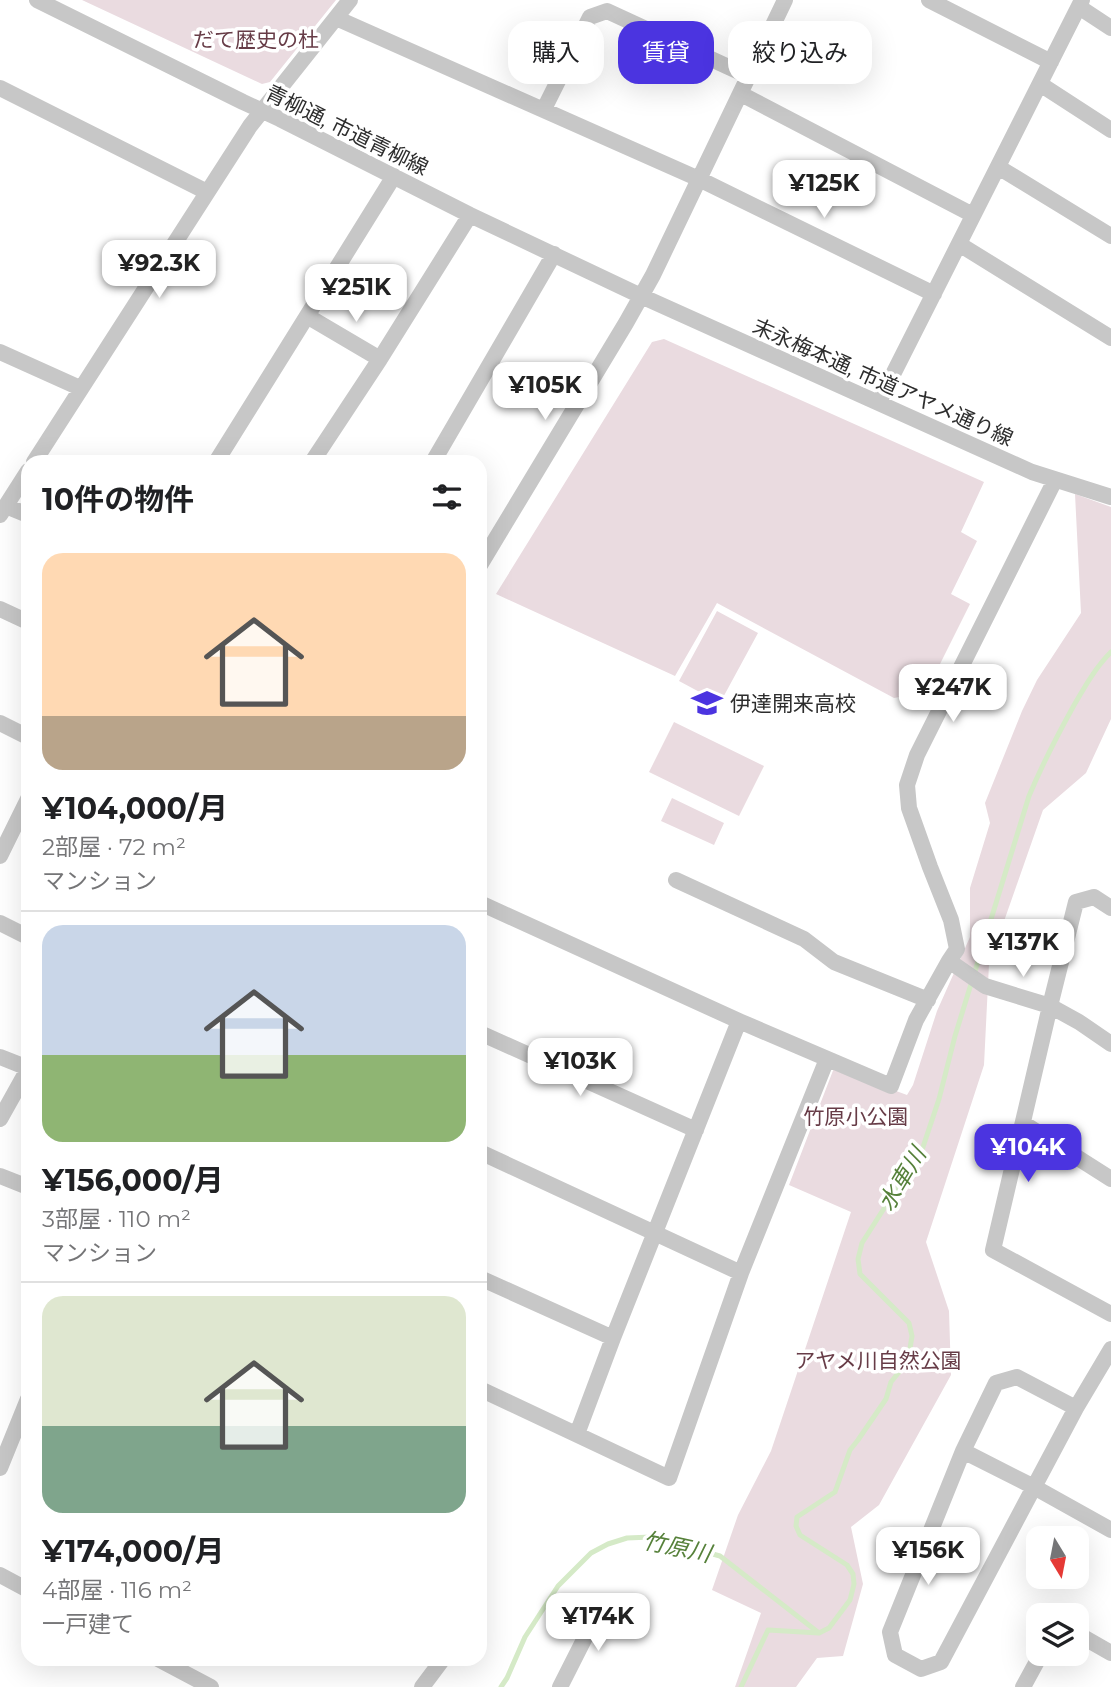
<!DOCTYPE html>
<html lang="ja">
<meta charset="utf-8">
<style>
:root{--surface:#fff;--page:#f6f6f6;--text:#202124;--muted:#757577;--line:#e0e0e0;--accent:#4b34e0}
body{margin:0;font-family:Montserrat,"Noto Sans JP",sans-serif;background:var(--page);color:var(--text);height:100vh;display:flex;flex-direction:column;font-size:26px;white-space:nowrap}
*{box-sizing:border-box;margin:0}
p{font-size:23px;color:var(--muted)}
.icon{flex:none;width:38px;height:38px;fill:none;stroke:currentColor;stroke-width:2;stroke-linecap:round;stroke-linejoin:round}
.map{position:relative;flex:1;overflow:hidden}
.details{position:absolute;left:21px;top:455px;width:466px;height:1211px;display:flex;flex-direction:column;background:var(--surface);border-radius:21px;box-shadow:0 7px 28px #0002}
.details>*{flex:none}
.guide{position:absolute;left:508px;top:21px;width:497px;height:63px;display:flex;gap:14px}
.needle{width:46px;rotate:170deg}
.fabs{position:absolute;left:1026px;top:1526px;display:grid;gap:14px}
.fabs a{display:grid;place-items:center;width:63px;height:63px;border-radius:14px;background:var(--surface);box-shadow:0 7px 28px #0002;font-size:35px}
.price{position:absolute;translate:-50% -60px;padding:0 16px;border-radius:14px;background:#fff;color:#222;font-size:23px;line-height:46px;filter:drop-shadow(0 2px 4px #0008)}
.price::after{content:'';position:absolute;left:50%;top:42px;width:21px;height:16px;margin-left:-10px;background:inherit;clip-path:polygon(0 0,100% 0,50% 100%)}
.price.selected{background:var(--accent);color:#fff}
ul{padding:0;list-style:none}
li{display:grid;align-content:center;gap:14px;height:371px;padding:0 21px}
li+li{border-top:2px solid var(--line)}
li span{display:grid;place-items:center;height:217px;border-radius:21px;color:#555}
li>.icon{margin-inline-start:auto}
span .icon{width:126px;height:126px;fill:#fffc;stroke-width:1}
li b{font-size:30px}
h2{display:flex;justify-content:space-between;align-items:center;height:84px;padding:0 21px;font-size:30px}
.pill{padding:0 24px;border-radius:21px;background:var(--surface);box-shadow:0 7px 28px #0002;font-size:24px;line-height:63px}
.pill.selected{background:var(--accent);color:#fff}
.map>svg:first-child{display:block}
.green{fill:#eadbe0}
.lines{fill:none;stroke-linecap:round;stroke-linejoin:round}
.stream{stroke:#d5eac7;stroke-width:5}
.minor{stroke:#c7c7c7;stroke-width:16}
.labels{text-anchor:middle;dominant-baseline:central;stroke-width:7;stroke-linejoin:round;paint-order:stroke}
.park-label{font-size:21px;fill:#673c47;stroke:#fff}
.street-label{font-size:21px;fill:#2d2d2d;stroke:#fff}
.poi-label{font-size:21px;fill:#2d2d2d;stroke:#fff;text-anchor:start}
.water-label{font-size:23px;font-style:italic;fill:#56813a;stroke:#fff}
</style>
<div class="map">
<svg width="1111" height="1687" viewBox="0 0 1111 1687">
<rect width="100%" height="100%" fill="#fff"/>
<path class="green" d="M82 0H336L270 82 262 84Z
M664 339 984 482 961 532 977 541 951 594 970 604 926 692 894 698 717 603 675 676 496 594 652 342Z
M1075 494 1111 507V719L1086 773 1043 810 989 964 984 1065 926 1242 949 1311 951 1375 879 1505 851 1527 863 1584 843 1656 817 1658 796 1687H735L761 1613 712 1590 738 1515 771 1451 851 1212 789 1185 834 1068 907 1095 913 1085 937 1011 970 937V888L990 823 985 803 1022 711 1037 680 1081 613Z
M717 611 758 633 720 703 679 681Z
M674 722 764 766 739 816 649 772Z
M672 798 724 823 714 845 661 821Z"/>
<g class="lines">
<path class="stream" d="M501 1687 507 1678 525 1637 558 1586 591 1553 608 1544 627 1538 651 1537 720 1556 819 1633
M741 1687 768 1630 819 1633 829 1628 850 1600 854 1584 853 1574 847 1565 800 1535 796 1526 797 1517 835 1492 850 1450 858 1440 886 1399 891 1382 908 1361 912 1336 909 1323 860 1274 858 1259 862 1243 904 1177 921 1153 939 1099 955 1036 1029 796C1042 765 1057 736 1073 707 1084 688 1095 668 1111 652"/>
<path class="minor" d="M37 0 243 102 280 119 470 215 641 296 1032 472 1111 497
M929 0 1051 62
M1079 7 1111 28
M336 18 699 179 934 294
M1040 84 1111 130
M0 88 207 192
M741 94 973 215
M544 109 590 17 607 11 748 76
M998 167 1111 236
M394 176 307 316 380 359 470 215
M959 244 1111 338
M0 352 80 388
M879 402 1082 0
M34 462 250 126 350 0
M216 462 307 316
M312 462 380 359
M433 462 554 254
M6 506 28 515
M0 515 28 471
M480 565 626 323 653 275 785 0
M0 609 28 622
M0 723 28 737
M0 856 28 799
M676 880 804 939 834 962 928 1000
M480 903 739 1021 891 1086 916 1020 949 961 957 949 951 920 930 867 909 808 907 785 917 755 1055 480
M1111 908 1094 897 1076 902 1050 1006 993 1250 1111 1314
M0 923 28 937
M949 961 985 986 1050 1006 1079 1022 1111 1044
M480 1033 696 1130
M0 1057 28 1068
M0 1119 28 1069
M1023 1123 1111 1179
M480 1152 741 1273
M0 1176 28 1187
M480 1278 613 1338
M480 1389 669 1478 741 1273 827 1059
M1076 1408 1017 1377 996 1383 963 1451 890 1632 895 1655 921 1669 941 1662 1076 1408 1111 1349
M577 1434 613 1338 739 1021
M963 1451 1034 1487 1111 1530
M0 1468 28 1399
M0 1575 28 1590
M1076 1633 1111 1653
M158 1659 211 1687
M422 1687 443 1659
M560 1687 603 1602
M1023 1687 1041 1654"/>
</g>
<defs>
<g id="school-bare" transform="scale(2.415)"><path d="M0-5L7-2L0 1L-7-2ZM-4 1L0 2.5L4 1V4Q0 6-4 4Z" fill="#4b34e0" stroke="#fff" stroke-width="2.5" paint-order="stroke"/></g>
</defs>
<g fill-rule="evenodd">
<use href="#school-bare" x="707" y="703"/>
</g>
<g class="labels">
<g class="park-label">
<text x="256" y="39">だて歴史の杜</text>
<text x="856" y="1116">竹原小公園</text>
<text x="878" y="1360">アヤメ川自然公園</text>
</g>
<g class="street-label">
<text transform="translate(347 130) rotate(26)">青柳通, 市道青柳線</text>
<text transform="translate(883 382) rotate(24)">末永梅本通, 市道アヤメ通り線</text>
</g>
<g class="poi-label">
<text x="730" y="703">伊達開来高校</text>
</g>
<g class="water-label">
<text transform="translate(902 1179) rotate(-59)">水車川</text>
<text transform="translate(677 1547) rotate(12)">竹原川</text>
</g>
</g>
</svg>
<div class="fabs">
<a><svg class="needle" viewBox="-14 -14 28 28"><path d="M0-13l5 13h-10z" fill="#e53935"/><path d="M0 13l5-13h-10z" fill="#757577"/></svg></a>
<a><svg class="icon" aria-label="layers" viewBox="0 0 24 24"><path d="M12 4l9 5-9 5-9-5zM3 14l9 5 9-5"/></svg></a>
</div>
<b class="price" style="left:824px;top:220px">¥125K</b>
<b class="price" style="left:159px;top:300px">¥92.3K</b>
<b class="price" style="left:356px;top:324px">¥251K</b>
<b class="price" style="left:545px;top:422px">¥105K</b>
<b class="price" style="left:953px;top:724px">¥247K</b>
<b class="price" style="left:1023px;top:979px">¥137K</b>
<b class="price" style="left:580px;top:1098px">¥103K</b>
<b class="price selected" style="left:1028px;top:1184px">¥104K</b>
<b class="price" style="left:928px;top:1587px">¥156K</b>
<b class="price" style="left:598px;top:1653px">¥174K</b>
<div class="guide">
<a class="pill">購入</a>
<a class="pill selected">賃貸</a>
<a class="pill">絞り込み</a>
</div>
<section class="details">
<h2>10件の物件<svg class="icon" aria-label="filters" viewBox="0 0 24 24"><path d="M4 7h16M4 17h16"/><circle cx="9" cy="7" r="2"/><circle cx="15" cy="17" r="2"/></svg></h2>
<ul>
<li><span style="background:linear-gradient(#ffd9b3 75%,#b9a48a 0)"><svg class="icon" aria-label="home" viewBox="0 0 24 24"><path d="M3 11l9-7 9 7M6 9v11h12V9"/></svg></span><div><b>¥104,000/月</b><p>2部屋 · 72 m²</p><p>マンション</p></div></li>
<li><span style="background:linear-gradient(#c9d6e8 60%,#8fb573 0)"><svg class="icon" aria-label="home" viewBox="0 0 24 24"><path d="M3 11l9-7 9 7M6 9v11h12V9"/></svg></span><div><b>¥156,000/月</b><p>3部屋 · 110 m²</p><p>マンション</p></div></li>
<li><span style="background:linear-gradient(#dfe7d0 60%,#7fa58c 0)"><svg class="icon" aria-label="home" viewBox="0 0 24 24"><path d="M3 11l9-7 9 7M6 9v11h12V9"/></svg></span><div><b>¥174,000/月</b><p>4部屋 · 116 m²</p><p>一戸建て</p></div></li>
</ul>
</section>
</div>
